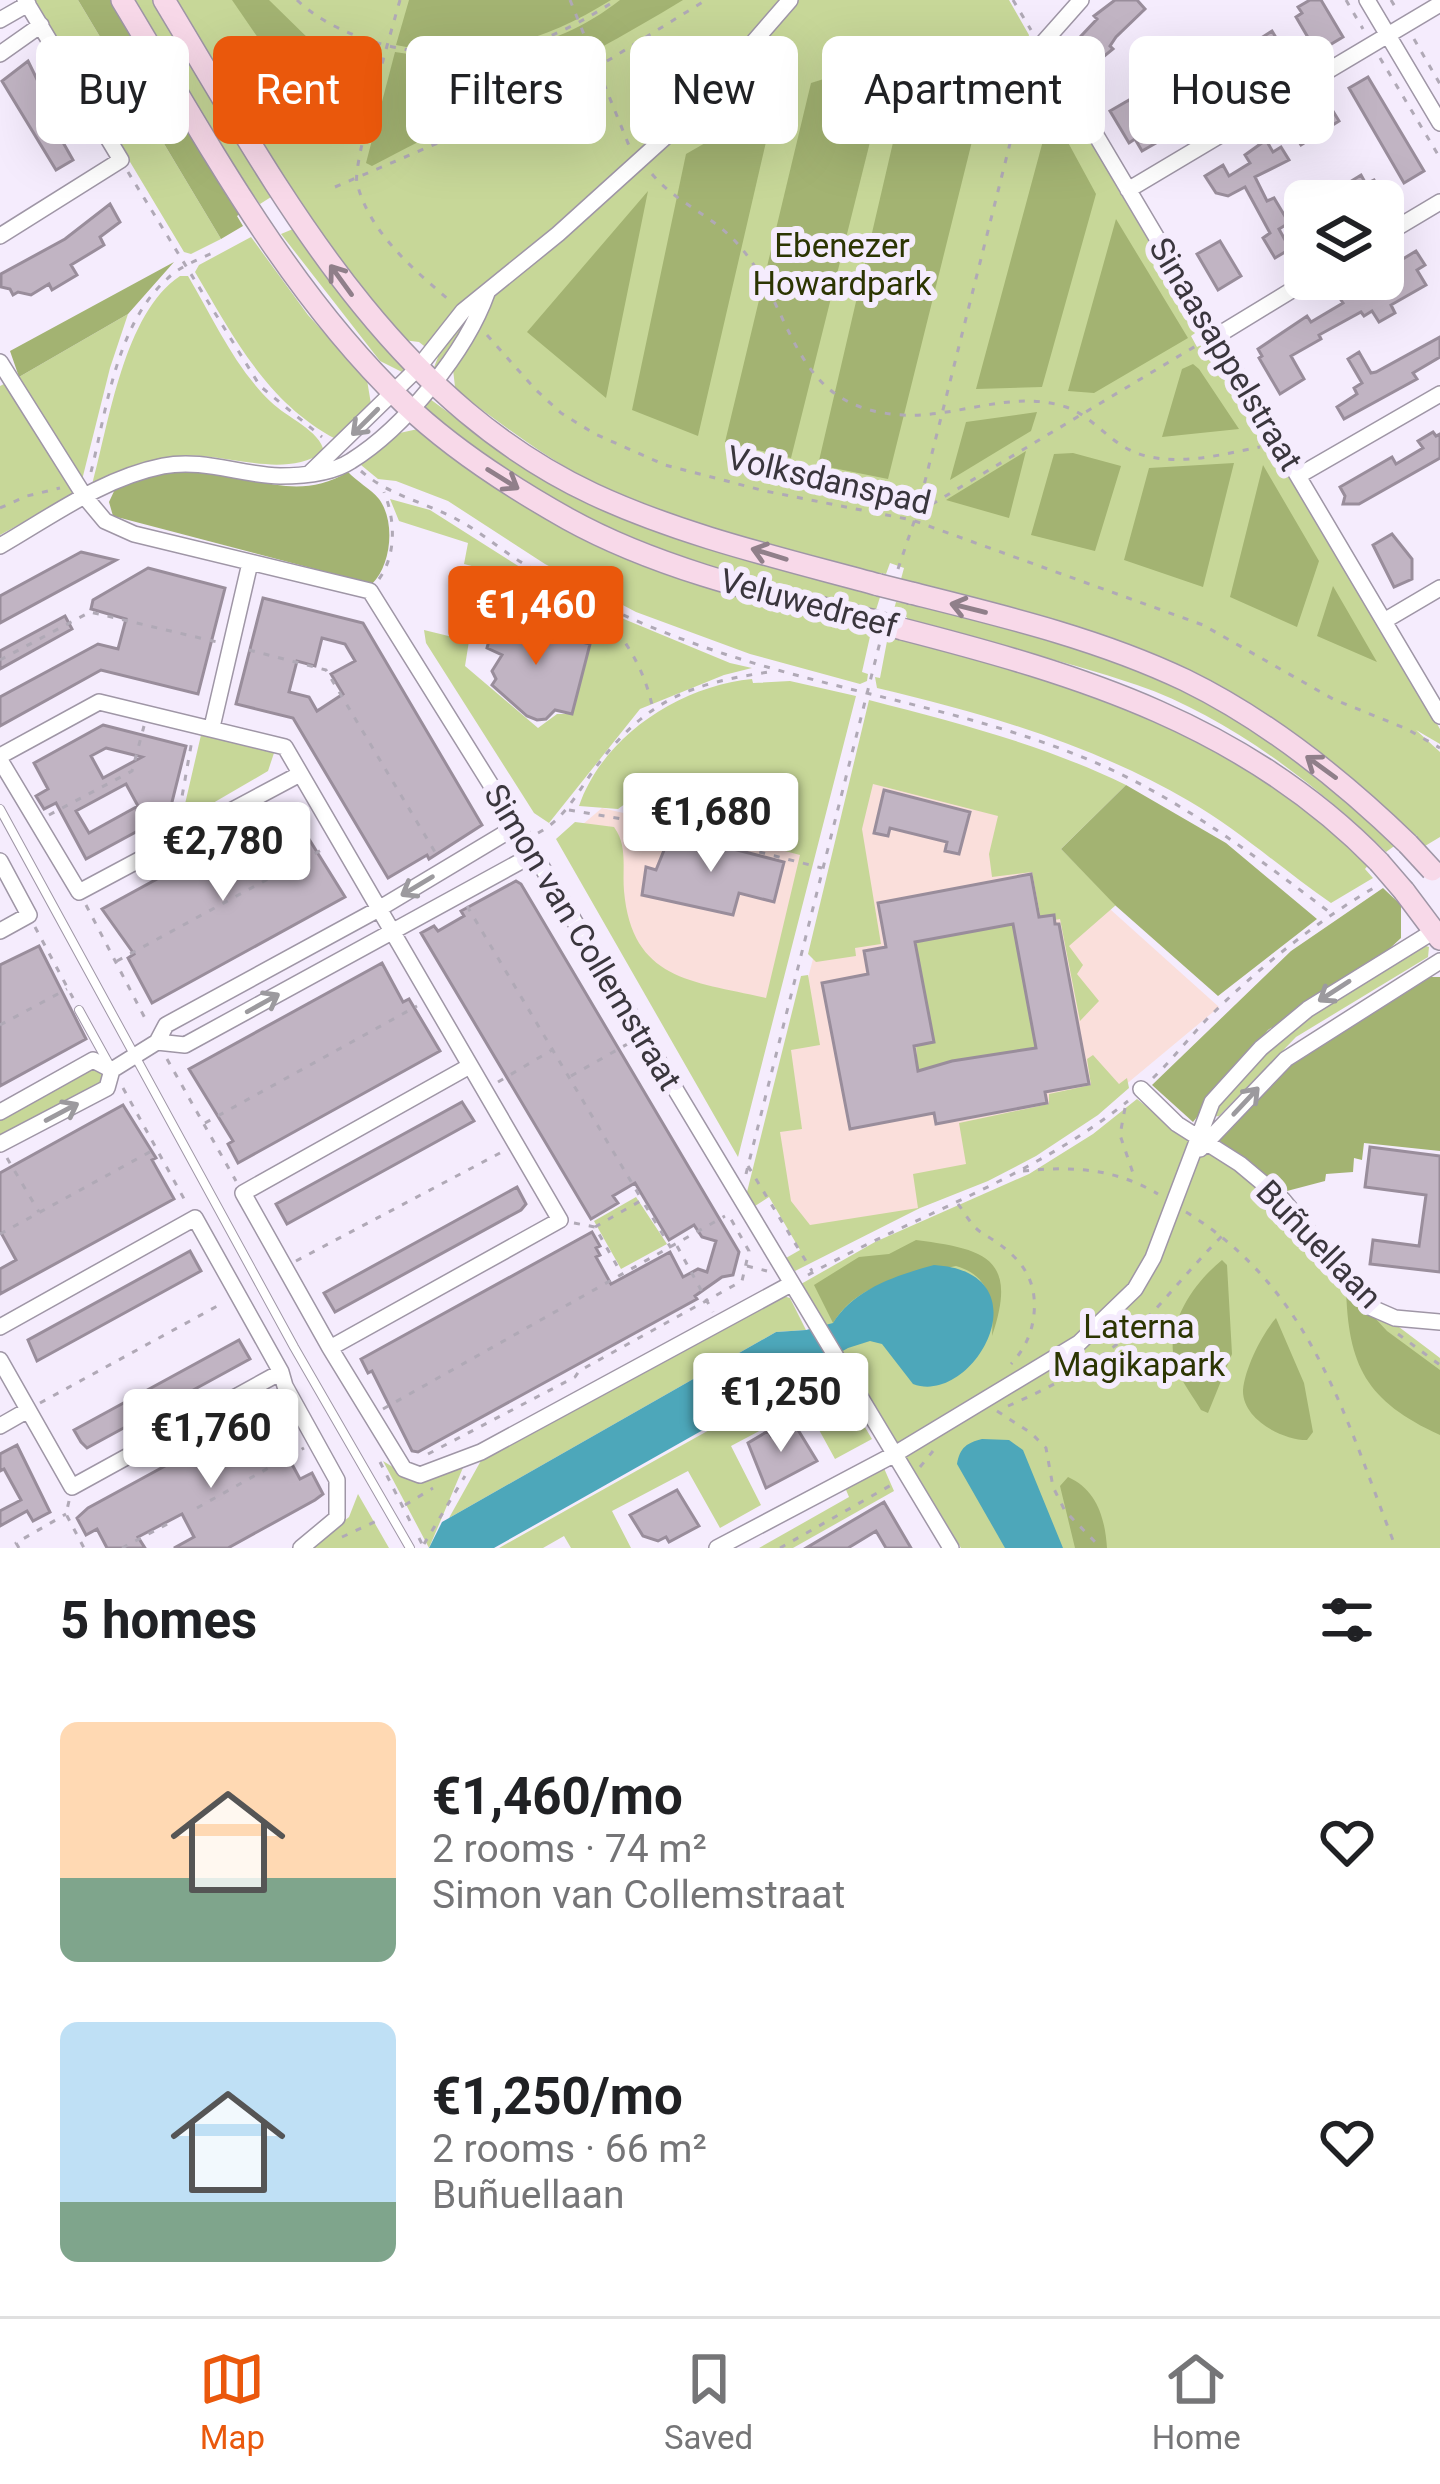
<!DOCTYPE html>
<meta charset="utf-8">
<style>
:root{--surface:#fff;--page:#f6f6f6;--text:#202124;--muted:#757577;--line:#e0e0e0;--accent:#ea580c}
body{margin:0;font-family:Roboto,sans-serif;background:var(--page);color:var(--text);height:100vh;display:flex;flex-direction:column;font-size:45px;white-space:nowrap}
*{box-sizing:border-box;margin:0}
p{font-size:39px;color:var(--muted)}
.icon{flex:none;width:66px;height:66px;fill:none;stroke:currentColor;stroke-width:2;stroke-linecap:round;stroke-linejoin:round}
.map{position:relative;height:1548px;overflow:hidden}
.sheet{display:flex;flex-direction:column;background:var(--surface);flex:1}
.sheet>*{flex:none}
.banner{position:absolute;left:36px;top:36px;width:1368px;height:108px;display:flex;gap:24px}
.controls{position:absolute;left:1284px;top:180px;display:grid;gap:24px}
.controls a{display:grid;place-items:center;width:120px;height:120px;border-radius:18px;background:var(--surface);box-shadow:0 12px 48px #0002;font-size:60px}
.price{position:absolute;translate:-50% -102px;padding:0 27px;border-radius:12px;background:#fff;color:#222;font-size:39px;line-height:78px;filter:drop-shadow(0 3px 6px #0008)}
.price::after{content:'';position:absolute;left:50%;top:72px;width:36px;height:27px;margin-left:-18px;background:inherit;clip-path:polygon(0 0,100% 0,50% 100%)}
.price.active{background:var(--accent);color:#fff}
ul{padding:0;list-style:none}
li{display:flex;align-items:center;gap:36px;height:300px;padding:0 60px}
li span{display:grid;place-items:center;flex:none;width:336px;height:240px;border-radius:18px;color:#555}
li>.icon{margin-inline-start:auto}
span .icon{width:144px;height:144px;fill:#fffc;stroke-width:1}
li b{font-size:51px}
h2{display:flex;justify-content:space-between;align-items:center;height:144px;padding:0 60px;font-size:51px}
.pill{padding:0 42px;border-radius:18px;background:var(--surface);box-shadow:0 12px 48px #0002;font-size:42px;line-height:108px}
.pill.active{background:var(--accent);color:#fff}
.dock{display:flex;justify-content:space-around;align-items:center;height:168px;border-top:3px solid var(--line);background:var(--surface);font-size:33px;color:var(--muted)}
.dock a{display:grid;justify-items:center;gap:6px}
.dock .active{color:var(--accent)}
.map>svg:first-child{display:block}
.education{fill:#fadfdb}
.green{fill:#c7d798}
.forest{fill:#a3b372}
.water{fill:#4da7ba}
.building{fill:#c1b4c3;stroke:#998d9b;stroke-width:3;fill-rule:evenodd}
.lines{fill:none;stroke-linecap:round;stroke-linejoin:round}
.lane-casing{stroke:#9f96a6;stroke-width:10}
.street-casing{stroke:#9f96a6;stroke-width:18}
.secondary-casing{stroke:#9f96a6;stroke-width:24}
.path{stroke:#b0a9b6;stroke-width:3;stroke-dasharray:6 9;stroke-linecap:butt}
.lane{stroke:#fff;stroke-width:8}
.street{stroke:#fff;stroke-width:15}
.secondary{stroke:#f8d9e9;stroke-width:21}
.secondary-bridge-casing{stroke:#9f96a6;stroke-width:24;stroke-linecap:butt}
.path-bridge{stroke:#b0a9b6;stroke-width:3;stroke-dasharray:6 9;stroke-linecap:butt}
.secondary-bridge{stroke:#f8d9e9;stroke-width:21}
.oneway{stroke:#907f8a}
.oneway2{stroke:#9c9a9e}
.labels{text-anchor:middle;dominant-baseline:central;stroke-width:12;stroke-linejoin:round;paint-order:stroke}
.park-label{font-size:33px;fill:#2c3502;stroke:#f5ecfd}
.street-label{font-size:33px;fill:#3a363d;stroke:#f5ecfd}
</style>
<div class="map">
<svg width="1440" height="1548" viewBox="0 0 1440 1548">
<rect width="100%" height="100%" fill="#f5ecfd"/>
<path class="education" d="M863 767 1009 803 1052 857 1219 1007 1094 1111 980 1183 806 1255 758 1170Z
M602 808 805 855 768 1014 642 978 563 841Z"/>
<path class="green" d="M33 0H78L221 239 191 254 184 252Z
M132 0H153L271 197 260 204 222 154Z
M172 0H1009L1029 35 1026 47 1034 61 1038 50 1202 328 1191 336 1197 347 1210 341 1440 729V744L1416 730 1440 752V837L1425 846 1416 835 1411 838 1206 685 916 587V583L901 579 904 568 890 563 886 574 881 573 879 577C786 551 688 528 599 485 550 461 505 427 461 394L455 387 453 369 433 370 438 357 419 342 403 340 345 276Z
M293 229 405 368 402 372 380 361 281 234Z
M251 237 308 315 367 380 371 404 336 439C267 403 233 336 195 272L199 265Z
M180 276H188C213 318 235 368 271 402 286 417 321 431 324 452 287 476 242 459 202 456 162 454 125 465 92 485 109 423 124 313 180 276Z
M128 314 110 368 82 480 19 377Z
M4 384 75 494 0 535V386Z
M430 399 521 466 586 502 875 592 880 597 876 610 870 612C763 583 655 556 556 503 510 479 469 445 427 413L423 401Z
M418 429 517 497 865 626 871 632 862 672 868 674 867 681 860 684 750 654 636 612 545 564 448 501 396 481 378 479 361 465 395 434Z
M390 499 430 510 561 593 730 663 752 668 724 675 640 709 549 823 534 813 426 643 424 630 469 641 465 666 538 728 557 714H572L592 638 531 620 540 584 464 564 468 543 399 521Z
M912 601C1030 633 1148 664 1254 728 1306 760 1351 803 1397 844L1386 852C1318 786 1228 716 1137 685 1062 660 983 641 907 622V617L893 613 896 602 910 604Z
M888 636C1064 672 1237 737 1369 864L1365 869 1373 878 1331 903C1283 870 1239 830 1189 801 1091 744 986 714 877 688L875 677 880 678Z
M752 679 753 683 790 681 856 696 738 1157 556 839 575 822 614 827C628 846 622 868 624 891 632 981 693 981 766 998L800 855 690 826 673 791 644 790 618 809 579 806C603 736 680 686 752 679Z
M869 700C958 723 1044 745 1126 785L1061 849 1116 905 1069 946 1083 965 1077 974 1099 1001 1080 1021 1060 919 1033 924 1036 1048 953 1060 918 1071 908 941 1040 914 1032 872 992 877 989 854 998 816 873 784 862 829 881 944 855 948 856 956 816 962 808 954Z
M201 735 274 753 268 771 201 810 185 804Z
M1421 944 1429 947 1428 957 1296 1037 1219 1116 1212 1117C1261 1037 1344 992 1421 944Z
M808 975 820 1045 791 1050 802 1129 780 1132 791 1201 810 1225 918 1208 913 1174 966 1164 959 1123 1049 1104V1094L1091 1085 1087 1059 1093 1055 1119 1084 1127 1078 1129 1088 1098 1115 1036 1156 988 1181 920 1208 795 1271 786 1258 800 1250 769 1197 755 1206 747 1192 801 976Z
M93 1066 105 1071V1081L0 1139V1118Z
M1137 1099 1190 1141 1292 1200 1399 1327 1440 1358V1548H961L801 1284 875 1242 1029 1174 1093 1134Z
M636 1197 667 1244 621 1269 594 1221Z
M783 1296 790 1298 806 1330 776 1332 449 1518 483 1457Z
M827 1364 872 1439 835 1459 806 1406 731 1446 761 1505 720 1528 688 1471 612 1511 631 1548H571L564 1536 543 1548H499Z
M383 1461 409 1477 465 1463 429 1548Z
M883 1466 894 1491 793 1548H759L849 1497 844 1485Z
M358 1494 389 1548H311L349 1517Z"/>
<path class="forest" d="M78 0H113L241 213 237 216 243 226 221 239Z
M232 0H269L316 46 326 37 365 47 340 134H324Z
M409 0H611C544 42 475 62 396 45Z
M620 0H683C582 62 476 111 372 166L366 163 395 52C473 66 557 50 620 0Z
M998 37 888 479 818 465 915 48Z
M891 58 791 458 725 442 811 83Z
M775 103 698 436 632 410 686 154Z
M1051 111 1096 194 1042 387 976 389Z
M648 191 606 398 527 332Z
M1116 219 1188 338 1094 393 1068 391Z
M174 262 128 314 19 377 10 351Z
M1193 364 1199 369 1239 429 1162 437 1182 369Z
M1037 412 1031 431 950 480 966 422Z
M1026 451 1009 518 946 500Z
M1073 453 1121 466 1095 551 1031 535 1054 454Z
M1234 463 1203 587 1124 560 1149 468Z
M1263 465 1319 561 1297 627 1230 597Z
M170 472C189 471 209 469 227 474 270 484 306 497 348 472 356 481 371 489 379 499 396 522 391 565 372 584L113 516 109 502 116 487Z
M1333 586 1377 662 1317 636Z
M1126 785 1226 843 1317 919 1218 996 1116 906 1061 849Z
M1383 888 1401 905V938L1387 951 1268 1030 1193 1122 1152 1085 1291 951Z
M1431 977H1440V1151L1364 1143 1362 1160 1354 1158 1353 1172 1326 1174 1325 1181 1287 1191 1218 1140 1277 1073 1419 981Z
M916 1240C984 1249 1019 1257 992 1336 994 1304 991 1276 956 1266 911 1276 859 1280 833 1323L814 1285 859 1257 889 1254Z
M1222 1260 1227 1265 1232 1354 1208 1413 1201 1410C1193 1396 1177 1376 1174 1360 1166 1322 1195 1282 1222 1260Z
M1346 1287 1387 1331 1440 1370V1435C1366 1401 1348 1366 1346 1287Z
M1276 1318 1304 1383 1313 1432 1307 1440C1282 1440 1242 1419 1243 1390 1245 1368 1262 1334 1276 1318Z
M1068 1477C1097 1490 1105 1518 1107 1548H1075L1060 1486Z"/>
<path class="water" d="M934 1265C1048 1272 974 1407 913 1384L882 1344 870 1341 848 1348 494 1548H429L442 1522 776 1332 806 1330 833 1323C854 1289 897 1275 934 1265Z
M982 1439 1009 1440 1023 1450 1063 1548H1005L957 1464C960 1447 967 1443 982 1439Z"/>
<path class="building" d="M1115 0H1137L1145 9 1116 37 1110 46 1113 49 1086 71 1066 52 1097 19 1094 16Z
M1310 0H1321L1343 37 1323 49 1319 43 1313 46 1296 17 1302 13 1298 7Z
M1272 31 1289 59 1239 93 1238 98 1233 97 1195 119 1177 88 1200 74 1211 93 1219 65Z
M28 61 51 108 55 121 52 123 73 160 56 170 2 81Z
M1368 77 1424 171 1404 183 1349 88Z
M1129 100 1148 130 1156 126 1163 139 1142 151 1135 139 1129 143 1110 111Z
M1328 103 1339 121 1301 145 1289 126Z
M1266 140 1273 152 1281 147 1289 160 1255 177 1267 201 1274 198 1289 223 1279 229 1290 249 1275 258 1263 238 1270 233 1245 187 1228 196 1216 193 1205 176 1223 165 1229 176 1250 163 1245 155Z
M1361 175 1366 184 1374 180 1382 194 1370 201H1319Z
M110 204 120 222 100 237 104 245 71 265 77 275 52 290 49 284 31 295 18 292 13 295 10 289 1 287V274L65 239Z
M1220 241 1241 276 1218 290 1197 254Z
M1416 251 1425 265 1417 270 1426 285 1391 305 1395 313 1379 322 1372 311 1364 316 1361 312 1319 335 1321 339 1291 356 1304 379 1280 394 1259 358 1262 356 1258 349 1307 316 1311 322 1343 303 1339 297 1355 287 1361 296 1383 283V271Z
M1440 337V357L1413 373 1417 379 1344 419 1337 407 1357 394 1354 388 1362 383 1348 359 1359 352 1371 373 1376 372Z
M1433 432 1436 436 1440 434V458L1359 504H1343L1345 496 1340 487 1392 457 1396 464 1423 448 1418 441Z
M1392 534 1412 559V579L1394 587 1373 545Z
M81 552 116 560 0 623V596Z
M148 568 225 588 198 694 101 670 0 726V697L98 644 118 649 126 619 91 609 93 600Z
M263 598 363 623 482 825 429 859 427 855 388 878 293 718 236 704ZM322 638 345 644 355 661 331 674 343 694 317 711 309 697 289 692 297 661 315 666Z
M65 616 72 629 0 669V651Z
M484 618 590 644 572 714 555 710 546 719 537 720 527 716 492 685 496 679 492 671 502 655 487 648 490 637 480 633Z
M103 725 186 746 169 814 86 859 56 803 44 809 36 796 48 789 34 763ZM106 748 142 757 103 778 91 756ZM126 784 138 806 89 833 76 811Z
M884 790 970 812 959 854 945 851 947 842 890 828 888 836 874 833Z
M289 807 345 897 152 1003 128 958 134 954 102 909Z
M671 833 784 862 774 902 739 893 733 915 642 895 646 867 656 870Z
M1031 874 1039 917 1054 915 1055 924H1059L1089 1084 1045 1092 1047 1103 936 1124 934 1113 850 1129 822 983 868 974 864 951 886 947 878 903ZM1013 924 1036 1048 952 1061 918 1071 914 1046 934 1042 915 942Z
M516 881 521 884 739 1252 733 1275 722 1277 695 1296 697 1299 418 1452 412 1451 372 1371 368 1373 361 1359 592 1232 600 1246 596 1248 600 1255 596 1257 611 1284 670 1252 683 1277 698 1269 707 1272 716 1241 702 1237 694 1225 669 1240 635 1183 613 1196 618 1203 591 1219 421 933 434 926 438 931 464 916 461 911Z
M39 946 86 1039 0 1086V965Z
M382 963 403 1002 409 999 440 1051 238 1163 228 1144 233 1141 189 1069Z
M462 1102 474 1121 287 1224 276 1204Z
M123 1105 156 1158 152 1160 174 1199 0 1294V1269L16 1260 0 1231V1173Z
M1370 1147 1440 1156V1272L1370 1264 1373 1240 1419 1246 1426 1195 1365 1187Z
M517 1187 526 1204 521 1210 335 1312 324 1293Z
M190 1251 201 1271 37 1361 28 1340Z
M239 1340 250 1359 87 1448 81 1442 74 1430Z
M275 1406 286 1426 279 1430 292 1453 287 1455 300 1479 312 1473 323 1494 315 1500 228 1548H174L194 1537 182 1514 138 1537 145 1548H107L97 1529 86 1535 77 1518 88 1508Z
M795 1425 817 1461 766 1488 748 1443 768 1431 771 1436Z
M17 1445 50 1512 33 1521 27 1511 0 1526V1511L21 1500 4 1469 0 1471V1454Z
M677 1490 699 1526 669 1542 666 1537 658 1541 643 1536 630 1515Z
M884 1502 911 1548H886L876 1531 848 1548H806Z"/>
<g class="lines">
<g class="lane-casing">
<path id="lane" d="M0 809 294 1347 410 1548
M79 1010 110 1066"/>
</g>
<g class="street-casing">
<path id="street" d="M1081 0 1042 44 1440 716
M1367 0 1440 123
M0 20 28 4
M0 54 41 25
M1128 190 1440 4
M0 236 121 160 25 0
M1383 236 1440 202
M1215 337 1310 279
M0 362 85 497 105 521 134 534 370 591 534 854 951 1548
M310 473 418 368 463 311 558 234 693 112 790 0
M1298 476 1440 394
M0 546C52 516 103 478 163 466 203 458 240 475 280 476 302 476 333 473 351 461 404 428 466 352 487 293
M1384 621 1440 588
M212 727 250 563
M0 756 99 702 285 747 560 1220 330 1348 243 1193 468 1067
M0 760 79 892 300 774
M0 861 29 915 0 931
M157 1042 185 1045 534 854
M1141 1089 1177 1124 1240 1164 1283 1200 1372 1308 1395 1318 1440 1322
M0 1112 93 1060 112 1070
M0 1144 107 1088 112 1070 157 1042 166 1025 377 910 517 826
M1200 1149 1286 1059 1440 961
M0 1327 195 1218 281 1372 72 1487 0 1360
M330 1348 404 1469 420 1475 481 1452 791 1284
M281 1372 285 1386 337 1480V1518L301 1548
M0 1426 28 1410
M717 1548 895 1454 1079 1343 1135 1289 1153 1258 1212 1102 1261 1048 1308 1009 1434 931"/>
</g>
<g class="secondary-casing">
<path id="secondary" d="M122 0C206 139 286 290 404 403 452 449 511 487 568 519 660 570 771 595 871 620
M164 0C277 187 385 396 593 494 683 536 784 559 879 585
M911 593C1003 616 1099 639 1185 680 1269 721 1342 780 1408 844
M902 629C1081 675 1246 725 1379 862
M1404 891 1440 939"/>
</g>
<path class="path" d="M297 0C346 47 441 63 507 50 545 42 584 21 616 0
M400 0C392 28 352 166 357 183 369 232 413 269 449 300
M570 0 630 148
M1013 0 1031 30
M1346 0 1363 29
M1391 0 1397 10
M1414 39 1440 84
M1380 58 1440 158
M128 172 260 386 322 437
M652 174C675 202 710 214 736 242 797 308 787 409 903 415 957 418 1012 389 1066 407 1088 414 1106 437 1126 448 1165 470 1219 455 1260 447
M335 187 515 110 599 66 706 0
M487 335 535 389 561 413 595 434 665 465 765 491 912 520 1203 625 1333 699 1407 729 1440 748
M361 471C392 498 431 503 465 524 486 536 505 553 526 565 590 603 664 635 734 657 847 693 967 711 1077 755 1172 792 1251 853 1332 914
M91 472C107 408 116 325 167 279 180 266 200 259 217 251
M0 508 27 496 60 488
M919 512 1199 344
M898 569 917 513 1032 56
M379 579C397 554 395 519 384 492
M587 598C619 629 642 661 652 705
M249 650 326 670 438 857
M0 660 90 612 217 642
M569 810 645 823 822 868
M49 815 132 771 144 726
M177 825 192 740
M538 833C564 819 576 795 593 771 646 699 690 683 776 671
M86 905 148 1024
M467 906 642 1200
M35 927 73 998
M117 961 325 848
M0 1025 67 989
M167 1059 236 1181
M571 1076 631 1042
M1153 1078C1174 1058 1191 1035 1211 1015 1261 966 1317 921 1377 886
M498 1082 552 1050
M123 1088 188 1206
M1125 1108 1120 1135 1135 1179
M205 1123 417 1006
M7 1158 39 1212
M748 1166 812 1271
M1023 1171C1072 1166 1114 1168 1158 1194
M746 1174 880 642
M958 1204C965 1213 972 1227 982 1233 1014 1252 1038 1273 1034 1314 1032 1334 1024 1350 1011 1364
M1186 1212C1313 1290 1345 1418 1396 1548
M574 1223 595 1227 621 1273
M595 1227 642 1200 671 1248
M0 1234 157 1148
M677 1246 713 1312
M296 1261 500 1153
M747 1266 767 1271
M808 1275C916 1215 1032 1178 1128 1101
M1398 1334 1440 1365
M40 1403 221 1304
M1008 1406C1059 1384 1113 1354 1152 1313 1176 1287 1198 1260 1223 1235
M383 1409 725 1216
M997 1411 1031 1433 1046 1448 1053 1487 1065 1511 1101 1548
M428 1454 575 1377 579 1371 742 1281 749 1251 728 1214
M380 1462 411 1523
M920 1467 933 1451
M69 1501 66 1514 84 1548
M405 1505 433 1488
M197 1508 304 1448
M342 1537 379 1520
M424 1544 465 1476
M19 1548 16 1543 66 1514
M122 1548 175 1520
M780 1548 893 1484"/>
<use href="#lane" class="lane"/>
<use href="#street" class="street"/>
<use href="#secondary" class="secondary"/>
<g class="secondary-bridge-casing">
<path id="secondary-bridge" d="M879 585 911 593
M871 620 902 629
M1408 844 1432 870
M1379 862 1404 891"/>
</g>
<path class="path-bridge" d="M419 1538 424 1548"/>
<use href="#secondary-bridge" class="secondary-bridge"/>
</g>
<defs><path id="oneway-shaft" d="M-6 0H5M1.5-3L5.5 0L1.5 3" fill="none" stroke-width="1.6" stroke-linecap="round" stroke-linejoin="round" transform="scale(3)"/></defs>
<g class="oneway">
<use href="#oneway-shaft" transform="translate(341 280) rotate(-126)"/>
<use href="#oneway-shaft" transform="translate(503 479) rotate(32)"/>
<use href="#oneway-shaft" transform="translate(769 554) rotate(-163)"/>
<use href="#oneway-shaft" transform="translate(968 608) rotate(-166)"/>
<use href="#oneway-shaft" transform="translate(1321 767) rotate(-144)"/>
</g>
<g class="oneway2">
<use href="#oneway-shaft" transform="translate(365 422) rotate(135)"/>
<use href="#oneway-shaft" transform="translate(417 886) rotate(149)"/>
<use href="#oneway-shaft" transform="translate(1334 991) rotate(147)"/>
<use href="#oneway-shaft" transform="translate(263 1003) rotate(-29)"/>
<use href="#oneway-shaft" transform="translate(1246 1101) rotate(-47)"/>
<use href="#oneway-shaft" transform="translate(62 1112) rotate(-28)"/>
</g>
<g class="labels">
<g class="park-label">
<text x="842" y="245">Ebenezer<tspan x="842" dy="38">Howardpark</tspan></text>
<text x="1139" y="1326">Laterna<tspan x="1139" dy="38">Magikapark</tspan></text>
</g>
<g class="street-label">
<text transform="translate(1226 354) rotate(59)">Sinaasappelstraat</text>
<text transform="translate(829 480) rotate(13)">Volksdanspad</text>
<text transform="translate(809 603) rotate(15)">Veluwedreef</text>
<text transform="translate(583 937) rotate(59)">Simon van Collemstraat</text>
<text transform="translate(1319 1244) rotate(46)">Buñuellaan</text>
</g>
</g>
</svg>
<div class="controls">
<a><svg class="icon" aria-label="layers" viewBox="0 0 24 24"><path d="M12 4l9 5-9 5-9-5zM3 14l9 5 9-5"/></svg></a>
</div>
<b class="price active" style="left:536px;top:668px">€1,460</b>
<b class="price" style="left:711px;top:875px">€1,680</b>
<b class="price" style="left:223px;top:904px">€2,780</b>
<b class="price" style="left:781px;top:1455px">€1,250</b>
<b class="price" style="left:211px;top:1491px">€1,760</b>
<div class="banner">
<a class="pill">Buy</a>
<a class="pill active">Rent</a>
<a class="pill">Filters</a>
<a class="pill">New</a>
<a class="pill">Apartment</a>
<a class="pill">House</a>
</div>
</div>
<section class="sheet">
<h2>5 homes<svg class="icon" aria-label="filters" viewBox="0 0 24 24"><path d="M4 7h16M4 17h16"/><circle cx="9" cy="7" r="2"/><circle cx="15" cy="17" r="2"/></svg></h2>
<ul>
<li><span style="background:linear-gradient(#ffd9b3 65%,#7fa58c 0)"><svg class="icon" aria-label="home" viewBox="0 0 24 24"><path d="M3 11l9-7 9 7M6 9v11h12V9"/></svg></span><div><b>€1,460/mo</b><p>2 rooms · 74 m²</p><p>Simon van Collemstraat</p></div><svg class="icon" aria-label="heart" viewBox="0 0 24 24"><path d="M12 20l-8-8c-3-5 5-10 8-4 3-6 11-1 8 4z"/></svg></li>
<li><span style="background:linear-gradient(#bfe0f5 75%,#7fa58c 0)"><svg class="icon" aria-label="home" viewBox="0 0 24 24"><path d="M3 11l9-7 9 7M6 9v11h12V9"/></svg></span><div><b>€1,250/mo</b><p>2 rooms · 66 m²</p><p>Buñuellaan</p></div><svg class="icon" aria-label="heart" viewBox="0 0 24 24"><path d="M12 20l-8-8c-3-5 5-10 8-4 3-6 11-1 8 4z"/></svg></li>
</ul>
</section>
<nav class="dock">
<a class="active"><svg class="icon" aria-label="map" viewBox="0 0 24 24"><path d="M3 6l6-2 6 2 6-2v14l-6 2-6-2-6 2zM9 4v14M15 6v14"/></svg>Map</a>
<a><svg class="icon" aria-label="saved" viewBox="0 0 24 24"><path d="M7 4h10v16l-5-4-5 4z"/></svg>Saved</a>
<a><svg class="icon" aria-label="home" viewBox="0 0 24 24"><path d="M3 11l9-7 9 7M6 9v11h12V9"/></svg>Home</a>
</nav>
